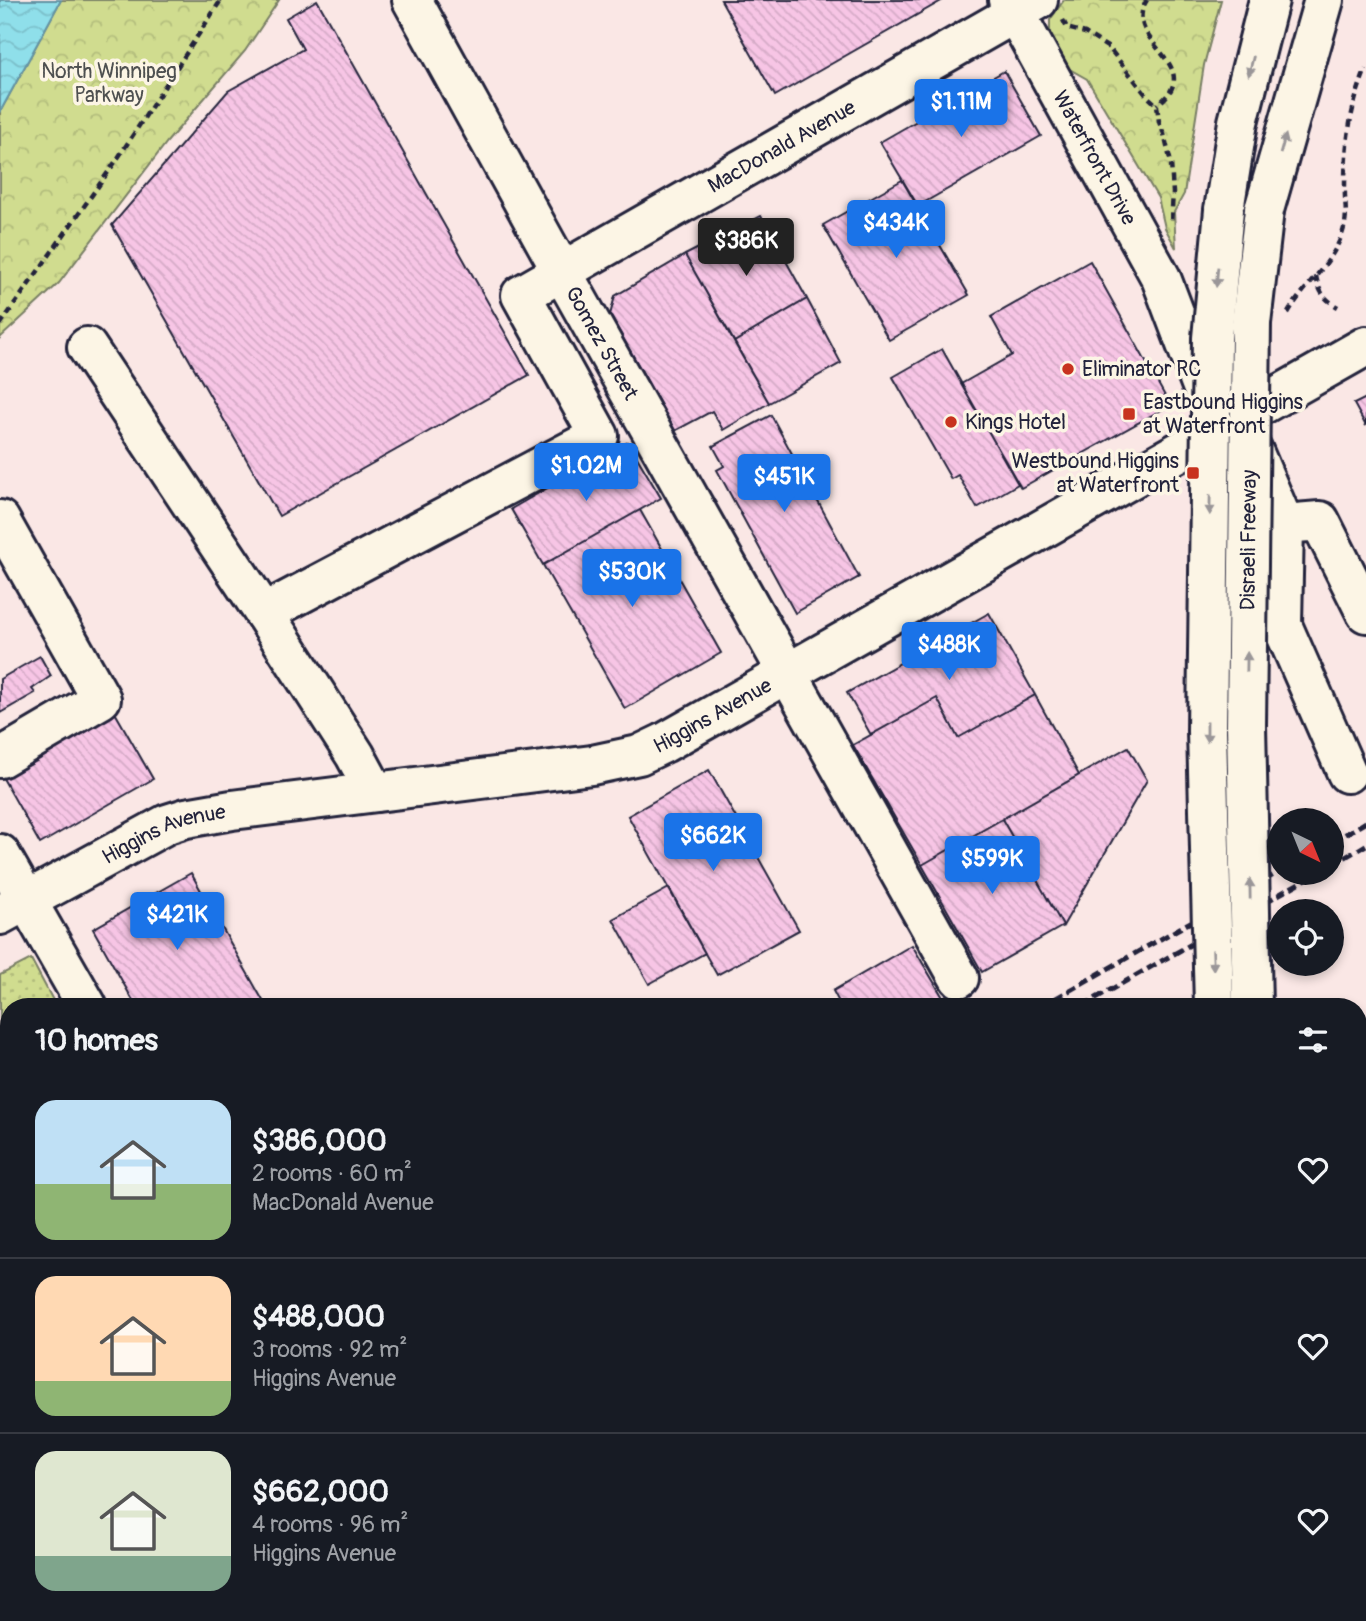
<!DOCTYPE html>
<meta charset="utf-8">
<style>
:root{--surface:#171b24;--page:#242831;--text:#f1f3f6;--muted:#9ea1a6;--line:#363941;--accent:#1a73e8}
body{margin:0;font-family:Pangolin,sans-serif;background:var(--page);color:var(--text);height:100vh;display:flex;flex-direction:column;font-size:26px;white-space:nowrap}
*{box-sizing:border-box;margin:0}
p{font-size:23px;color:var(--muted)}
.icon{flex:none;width:38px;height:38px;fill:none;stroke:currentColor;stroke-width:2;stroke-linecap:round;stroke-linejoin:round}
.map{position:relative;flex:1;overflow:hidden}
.details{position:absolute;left:0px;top:998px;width:1367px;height:625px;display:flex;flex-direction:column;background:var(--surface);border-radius:28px 28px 0 0;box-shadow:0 4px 10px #0003}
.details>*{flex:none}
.needle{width:46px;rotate:137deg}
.tools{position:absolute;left:1267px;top:808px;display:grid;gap:14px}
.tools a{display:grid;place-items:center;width:77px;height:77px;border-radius:50%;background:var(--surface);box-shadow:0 4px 10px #0003;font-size:35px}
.price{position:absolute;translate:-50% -60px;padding:0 16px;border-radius:7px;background:var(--accent);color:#fff;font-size:23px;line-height:46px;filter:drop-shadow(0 2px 4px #0008)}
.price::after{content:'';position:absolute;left:50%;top:42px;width:21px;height:16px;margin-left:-10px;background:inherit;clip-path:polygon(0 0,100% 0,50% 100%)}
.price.current{background:#222;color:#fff}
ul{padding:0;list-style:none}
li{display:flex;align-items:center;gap:21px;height:175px;padding:0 35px}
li+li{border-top:2px solid var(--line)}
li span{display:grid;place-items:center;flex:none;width:196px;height:140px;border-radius:21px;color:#555}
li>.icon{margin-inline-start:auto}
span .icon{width:84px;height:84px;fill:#fffc;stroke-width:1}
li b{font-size:30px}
h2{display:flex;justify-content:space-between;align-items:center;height:84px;padding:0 35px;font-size:30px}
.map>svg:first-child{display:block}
.grass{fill:url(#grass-dots);stroke:#797f65;stroke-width:2}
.park{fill:url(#park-crowns);stroke:#797f65;stroke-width:2}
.water{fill:url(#water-waves);stroke:#6393a4;stroke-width:2}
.building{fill:url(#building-back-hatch);stroke:#22223b;stroke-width:2}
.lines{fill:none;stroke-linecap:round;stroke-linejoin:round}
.minor-casing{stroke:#22223b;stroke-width:44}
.major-casing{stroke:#22223b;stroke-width:44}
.path{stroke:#22223b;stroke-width:4.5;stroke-dasharray:7 5;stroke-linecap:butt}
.minor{stroke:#fcf5e5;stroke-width:38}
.major{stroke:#fcf5e5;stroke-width:38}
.rail{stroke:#22223b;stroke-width:5;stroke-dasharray:10 5;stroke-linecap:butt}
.major-bridge-casing{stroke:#22223b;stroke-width:44;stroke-linecap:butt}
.major-bridge{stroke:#fcf5e5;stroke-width:38}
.oneway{fill:#9a9698}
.poi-dot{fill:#c8321e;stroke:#fcf5e5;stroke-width:2.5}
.labels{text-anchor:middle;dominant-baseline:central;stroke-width:7;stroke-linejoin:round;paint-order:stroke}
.park-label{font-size:21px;fill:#4e5050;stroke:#fcf5e5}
.street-label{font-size:21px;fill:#22223b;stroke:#fcf5e5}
.poi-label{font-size:21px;fill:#22223b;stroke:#fcf5e5;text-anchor:start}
</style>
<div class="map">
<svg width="1366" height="1621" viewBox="0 0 1366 1621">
<defs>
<pattern id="grass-dots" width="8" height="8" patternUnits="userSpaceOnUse" patternTransform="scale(1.75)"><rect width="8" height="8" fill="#d0dc8f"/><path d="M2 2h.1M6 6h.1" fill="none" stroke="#b2bc7c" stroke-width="1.8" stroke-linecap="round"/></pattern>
<pattern id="park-crowns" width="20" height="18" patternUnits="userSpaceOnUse" patternTransform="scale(1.75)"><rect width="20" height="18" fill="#d0dc8f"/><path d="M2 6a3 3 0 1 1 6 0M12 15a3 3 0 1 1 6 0" fill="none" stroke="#b2bc7c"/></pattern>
<pattern id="water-waves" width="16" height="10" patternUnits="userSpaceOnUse" patternTransform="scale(1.75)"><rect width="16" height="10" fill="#8fdfea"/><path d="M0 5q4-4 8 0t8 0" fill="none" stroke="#7bbfca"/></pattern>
<pattern id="building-back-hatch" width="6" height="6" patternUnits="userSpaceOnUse" patternTransform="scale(1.75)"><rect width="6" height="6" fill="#f7c5e5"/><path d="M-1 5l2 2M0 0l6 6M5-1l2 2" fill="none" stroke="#d3a9c5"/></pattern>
</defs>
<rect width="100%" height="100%" fill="#fae7e5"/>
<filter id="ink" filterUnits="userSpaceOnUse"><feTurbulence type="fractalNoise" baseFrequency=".0143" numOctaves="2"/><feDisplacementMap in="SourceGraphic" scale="14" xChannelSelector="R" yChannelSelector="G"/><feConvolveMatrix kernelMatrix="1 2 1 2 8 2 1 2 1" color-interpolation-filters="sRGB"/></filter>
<g filter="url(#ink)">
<path class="grass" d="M31 959 56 1006H9V1174L0 1158V975Z"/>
<path class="park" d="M61 0H279L245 51 167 142 59 283 0 338V112Z
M1064 0H1221L1204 65 1184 194 1174 212 1176 248 1165 228 1158 198 1087 79 1066 67 1050 37V20Z"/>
<path class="water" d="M0 0H61L0 112Z"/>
<path class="building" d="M317 0 529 375 279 516 112 225 228 91 303 49 286 18Z
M721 0H943L775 96Z
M1004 71 1041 136 918 206 880 142Z
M902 180 969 295 889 340 823 225Z
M761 216 807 299 734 342 685 255Z
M685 255 769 403 723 430 712 411 675 431 610 315 615 296Z
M1090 261 1170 405 1021 488 961 384 1012 355 991 317Z
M807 299 841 363 769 403 734 342Z
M942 349 1018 484 977 508 958 475 951 479 893 377Z
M1366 398V426L1354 404Z
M771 415 859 577 795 613 717 470 724 466 713 446Z
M628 442 661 498 543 565 511 509Z
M640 510 721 653 625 709 543 565Z
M989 613 1035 695 958 738 937 698 871 735 847 693Z
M40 656 51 676 32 689 35 693 0 713V679Z
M1035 695 1079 775 922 865 853 745 937 698 958 738Z
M113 709 153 779 40 844 0 773Z
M1128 747 1147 780 1063 926 1002 819Z
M709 770 799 930 717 975 628 816Z
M1002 819 1063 926 982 972 922 865Z
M191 873 266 1006H136L93 929Z
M669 888 705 953 649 984 613 919Z
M912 945 948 1006H841L833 991Z
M609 1614H688L693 1621H614Z
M994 1614H1053L1040 1621H997Z"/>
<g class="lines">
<g class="minor-casing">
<g id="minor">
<path id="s1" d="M412 0 562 272 959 978"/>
<path id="s2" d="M1008 0 1161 278 1203 389 1215 410"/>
<path d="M87 347 264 613 355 755 375 792"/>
<path d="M1248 439 1284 524 1320 521 1366 613"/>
<path d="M0 520 101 699 0 758"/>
<path d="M1284 524 1282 625 1347 773"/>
<path id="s3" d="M264 613 599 436 521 295 1038 0"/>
<path d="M0 854 87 1006"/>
<path d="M1358 1138 1366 1131"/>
<path d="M0 1229 9 1245"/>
<path d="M1358 1316 1366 1329"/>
<path d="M1358 1492 1366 1488"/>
<path d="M215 1614 219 1621"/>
<path d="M744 1614 748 1621"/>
<path d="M1136 1621 1148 1614"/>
</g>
</g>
<g class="major-casing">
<g id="major">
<path d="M1224 210 1238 122 1269 0"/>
<path d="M1264 210 1324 0"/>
<path id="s4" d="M0 915 167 824 186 818 232 810 592 765 639 755 664 743 1366 346"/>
<path d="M1256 1614 1257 1621"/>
<path d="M1294 1614 1295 1621"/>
</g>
</g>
<path class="path" d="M1147 0C1119 42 1210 64 1157 105
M1063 20 1067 28 1085 33 1109 48 1147 96 1157 105 1159 122 1164 134 1171 163 1173 193 1171 223
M1316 276C1319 292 1324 299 1338 307
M1288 313C1305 284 1335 262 1344 228 1348 214 1344 200 1345 185 1345 145 1350 107 1366 69
M0 325 116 161 221 0"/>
<use href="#minor" class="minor"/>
<use href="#major" class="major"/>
<path class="rail" d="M1332 842 1366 822
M1332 865 1366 845
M1042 1006 1279 872
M1082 1006 1317 873
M0 1600 9 1595
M4 1621 17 1614"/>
<g class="major-bridge-casing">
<g id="major-bridge">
<path d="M1214 1006 1207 731 1212 338 1224 210"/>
<path id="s5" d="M1252 1006 1246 725 1251 323 1264 210"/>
</g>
</g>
<use href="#major-bridge" class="major-bridge"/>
</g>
<defs><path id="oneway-solid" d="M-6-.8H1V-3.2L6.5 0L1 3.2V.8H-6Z" transform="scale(1.75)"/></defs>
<g class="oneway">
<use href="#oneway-solid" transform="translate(1251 66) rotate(104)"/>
<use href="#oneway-solid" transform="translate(1283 144) rotate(-74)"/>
<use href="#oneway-solid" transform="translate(1217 277) rotate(95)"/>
<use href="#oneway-solid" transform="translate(1210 505) rotate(91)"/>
<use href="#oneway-solid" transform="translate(1247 662) rotate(-89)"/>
<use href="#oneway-solid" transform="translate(1207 732) rotate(90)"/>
<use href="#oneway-solid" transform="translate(1250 889) rotate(-91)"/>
<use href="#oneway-solid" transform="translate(1213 960) rotate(88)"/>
</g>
</g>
<g class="poi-dot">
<circle cx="1068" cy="369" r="7"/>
<rect x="1122" y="407" width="14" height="14" rx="3.5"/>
<circle cx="951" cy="422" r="7"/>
<rect x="1186" y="466" width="14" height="14" rx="3.5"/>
</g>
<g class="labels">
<g class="park-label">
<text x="109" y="71">North Winnipeg<tspan x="109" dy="24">Parkway</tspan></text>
</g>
<g class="street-label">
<text stroke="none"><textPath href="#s3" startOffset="840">MacDonald Avenue</textPath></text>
<text stroke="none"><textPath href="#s2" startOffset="180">Waterfront Drive</textPath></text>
<text stroke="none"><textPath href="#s1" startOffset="392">Gomez Street</textPath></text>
<text stroke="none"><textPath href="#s5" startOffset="466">Disraeli Freeway</textPath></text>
<text stroke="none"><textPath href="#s4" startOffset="751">Higgins Avenue</textPath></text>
<text stroke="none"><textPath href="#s4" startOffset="184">Higgins Avenue</textPath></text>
</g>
<g class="poi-label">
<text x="1082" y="369">Eliminator RC</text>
<text x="1143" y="402">Eastbound Higgins<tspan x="1143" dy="24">at Waterfront</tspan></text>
<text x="965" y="422">Kings Hotel</text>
<text x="1179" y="461" text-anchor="end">Westbound Higgins<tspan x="1179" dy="24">at Waterfront</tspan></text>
</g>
</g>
</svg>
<div class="tools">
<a><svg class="needle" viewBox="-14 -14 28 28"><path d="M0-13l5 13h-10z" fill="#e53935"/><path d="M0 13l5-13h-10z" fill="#9ea1a6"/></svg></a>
<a><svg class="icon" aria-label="locate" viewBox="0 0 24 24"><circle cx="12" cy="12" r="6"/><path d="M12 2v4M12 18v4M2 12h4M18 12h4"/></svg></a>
</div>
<b class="price" style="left:961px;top:139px">$1.11M</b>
<b class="price" style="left:896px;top:260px">$434K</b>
<b class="price current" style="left:746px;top:278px">$386K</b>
<b class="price" style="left:586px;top:503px">$1.02M</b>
<b class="price" style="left:784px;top:514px">$451K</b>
<b class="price" style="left:632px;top:609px">$530K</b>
<b class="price" style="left:949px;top:682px">$488K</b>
<b class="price" style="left:713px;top:873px">$662K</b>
<b class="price" style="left:992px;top:896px">$599K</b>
<b class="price" style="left:177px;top:952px">$421K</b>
<section class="details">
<h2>10 homes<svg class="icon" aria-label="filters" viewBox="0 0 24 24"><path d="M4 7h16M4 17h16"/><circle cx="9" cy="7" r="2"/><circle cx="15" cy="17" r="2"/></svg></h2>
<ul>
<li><span style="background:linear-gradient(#bfe0f5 60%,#8fb573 0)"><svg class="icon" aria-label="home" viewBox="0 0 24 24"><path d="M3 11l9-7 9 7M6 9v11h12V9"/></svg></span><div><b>$386,000</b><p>2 rooms · 60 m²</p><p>MacDonald Avenue</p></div><svg class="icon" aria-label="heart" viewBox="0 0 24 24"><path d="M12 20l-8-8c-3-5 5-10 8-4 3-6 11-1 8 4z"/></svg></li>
<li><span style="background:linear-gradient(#ffd9b3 75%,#8fb573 0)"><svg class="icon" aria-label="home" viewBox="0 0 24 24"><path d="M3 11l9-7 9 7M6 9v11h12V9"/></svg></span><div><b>$488,000</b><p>3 rooms · 92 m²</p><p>Higgins Avenue</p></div><svg class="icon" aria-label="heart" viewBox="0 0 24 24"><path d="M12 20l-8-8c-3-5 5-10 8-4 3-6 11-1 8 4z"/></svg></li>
<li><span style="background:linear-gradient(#dfe7d0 75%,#7fa58c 0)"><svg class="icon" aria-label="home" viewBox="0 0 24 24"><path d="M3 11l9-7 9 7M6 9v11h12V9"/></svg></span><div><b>$662,000</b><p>4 rooms · 96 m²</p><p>Higgins Avenue</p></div><svg class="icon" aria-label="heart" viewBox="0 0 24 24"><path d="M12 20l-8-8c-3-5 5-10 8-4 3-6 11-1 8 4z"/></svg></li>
</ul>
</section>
</div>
